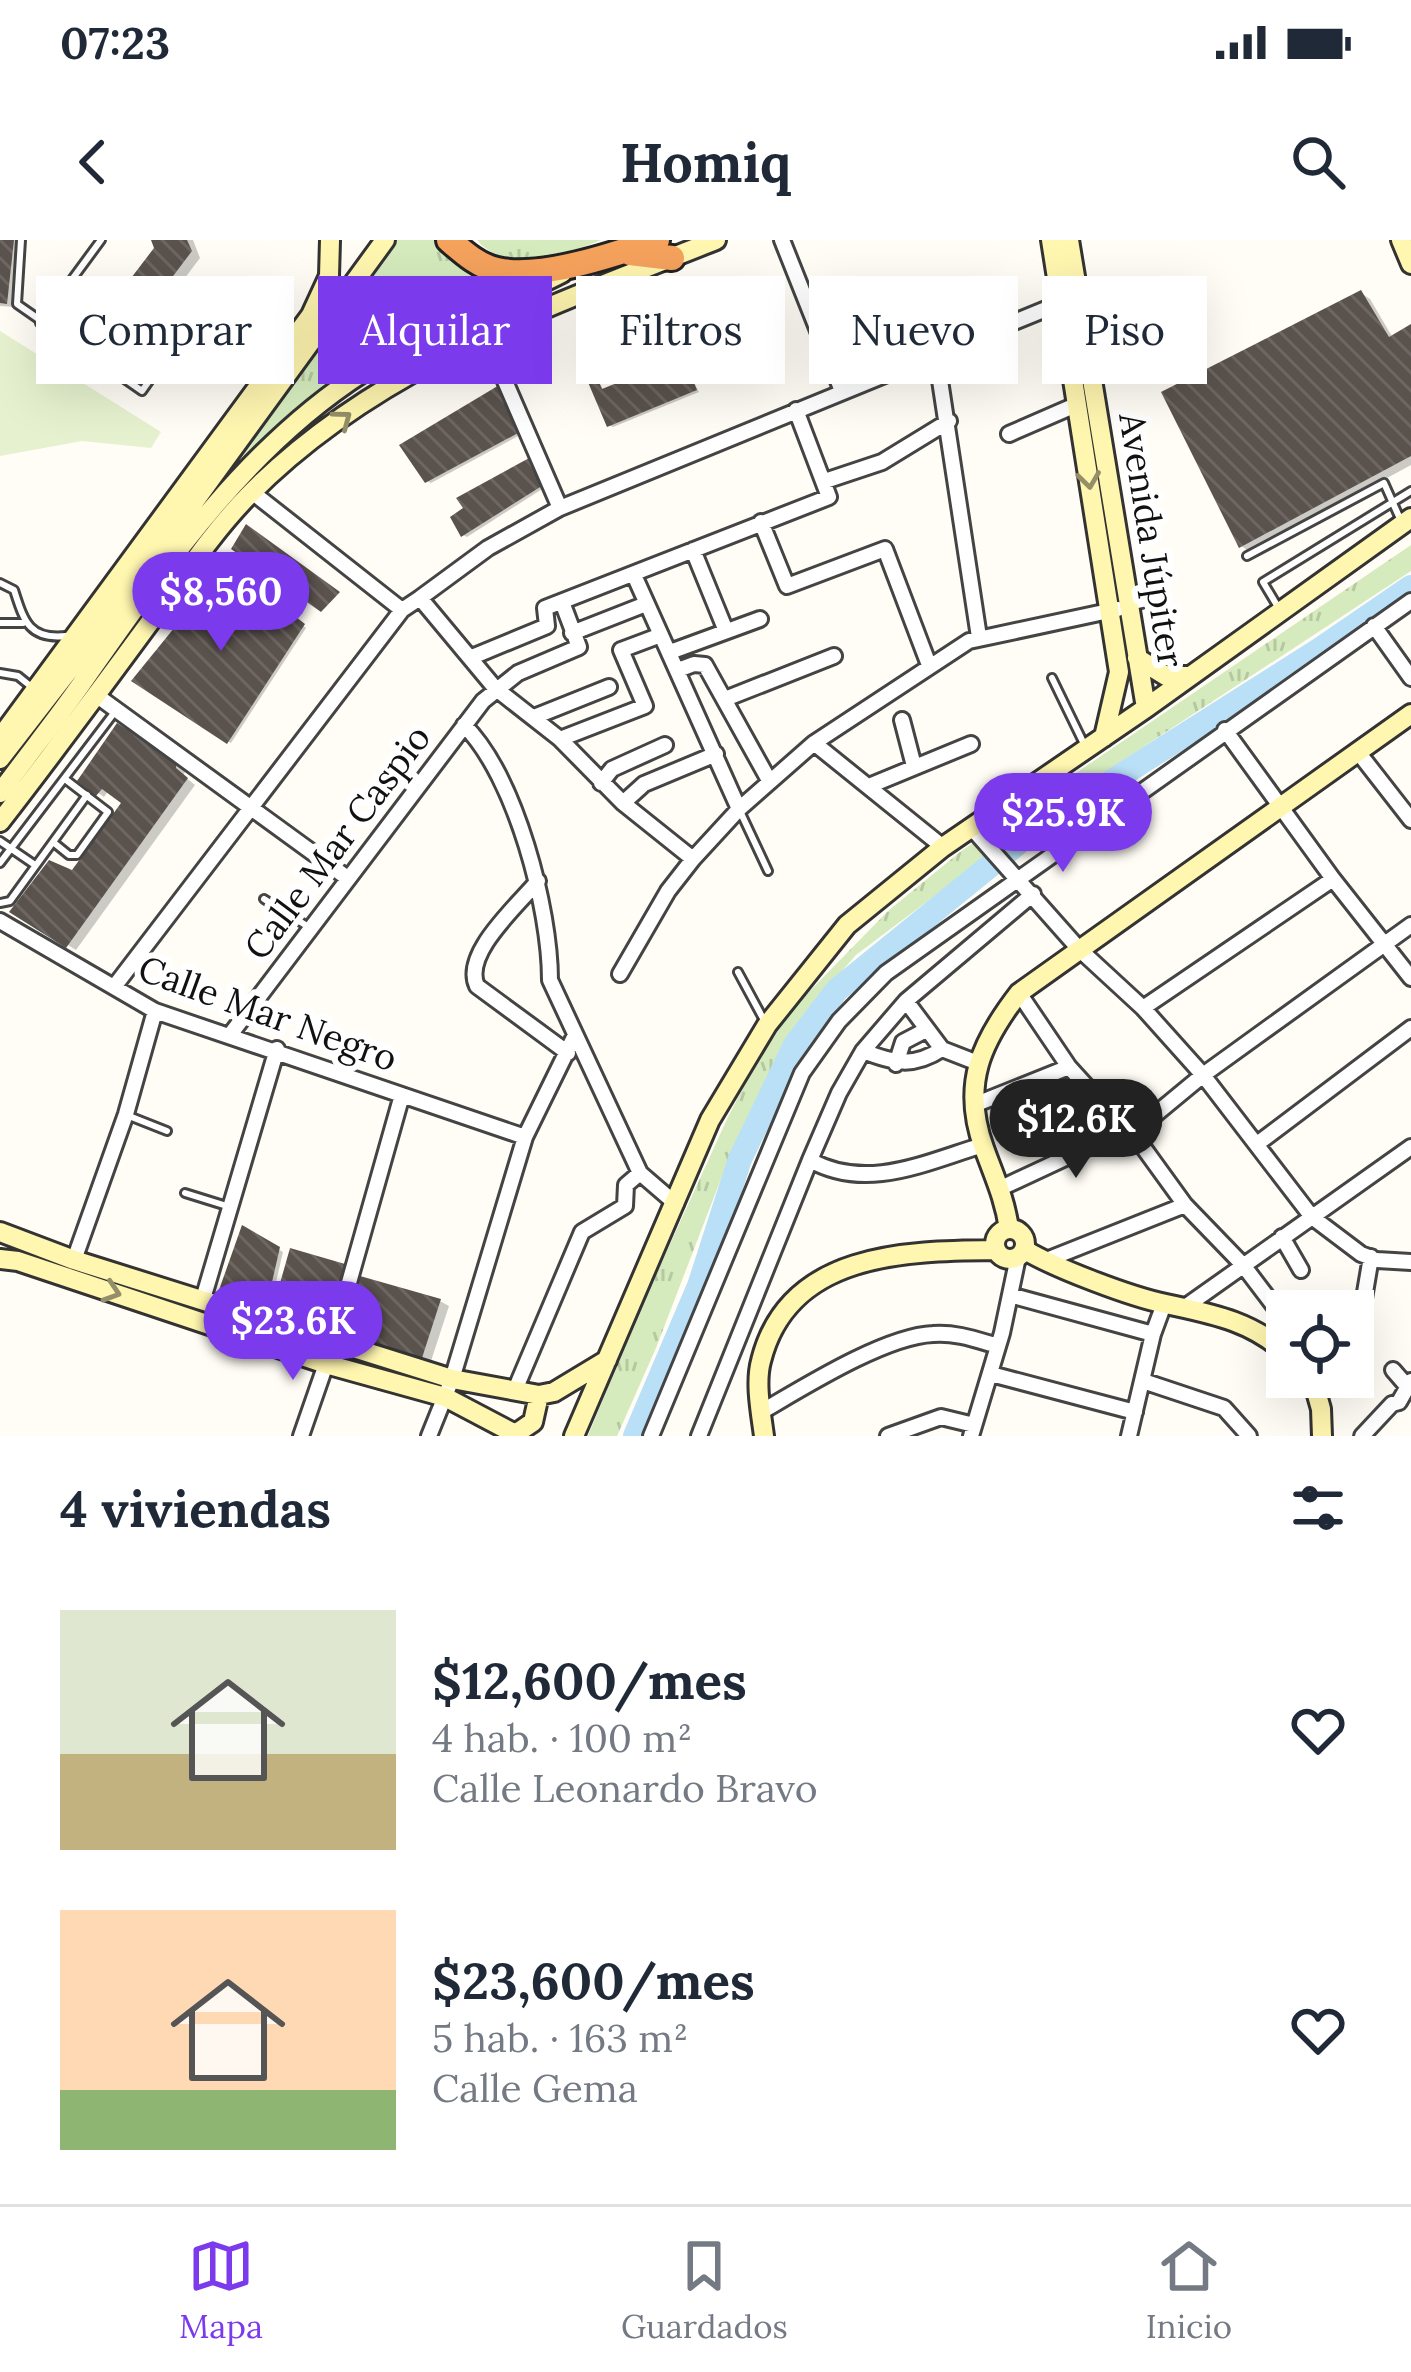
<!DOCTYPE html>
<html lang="es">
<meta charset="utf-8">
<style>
:root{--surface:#fff;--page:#f6f6f7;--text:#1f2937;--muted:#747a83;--line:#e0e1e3;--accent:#7c3aed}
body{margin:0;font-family:Lora,serif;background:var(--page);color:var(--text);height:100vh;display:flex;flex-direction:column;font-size:45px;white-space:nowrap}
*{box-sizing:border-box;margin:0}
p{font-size:39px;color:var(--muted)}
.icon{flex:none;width:66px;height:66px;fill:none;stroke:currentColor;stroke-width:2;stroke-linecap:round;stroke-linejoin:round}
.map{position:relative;height:1196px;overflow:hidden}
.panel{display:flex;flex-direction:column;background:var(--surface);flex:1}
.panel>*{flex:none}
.banner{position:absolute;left:36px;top:36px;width:1341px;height:108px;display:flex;gap:24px}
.buttons{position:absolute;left:1266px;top:1050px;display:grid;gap:24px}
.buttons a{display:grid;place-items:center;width:108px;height:108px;border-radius:0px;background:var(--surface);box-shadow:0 12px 48px #0002;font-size:60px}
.price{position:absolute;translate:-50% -102px;padding:0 27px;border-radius:42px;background:var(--accent);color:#fff;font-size:39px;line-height:78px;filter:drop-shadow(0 3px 6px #0008)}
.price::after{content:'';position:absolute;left:50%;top:72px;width:36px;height:27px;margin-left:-18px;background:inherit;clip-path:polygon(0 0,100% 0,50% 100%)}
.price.on{background:#222;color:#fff}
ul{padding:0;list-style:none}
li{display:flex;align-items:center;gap:36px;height:300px;padding:0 60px}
li span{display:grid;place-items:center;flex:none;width:336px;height:240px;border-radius:0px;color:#555}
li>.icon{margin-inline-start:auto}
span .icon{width:144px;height:144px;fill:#fffc;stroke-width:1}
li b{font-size:51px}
h2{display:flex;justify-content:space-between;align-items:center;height:144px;padding:0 60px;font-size:51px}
.chip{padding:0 42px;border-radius:0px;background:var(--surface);box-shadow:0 12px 48px #0002;font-size:42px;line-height:108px}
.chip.on{background:var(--accent);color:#fff}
.status{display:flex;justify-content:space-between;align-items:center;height:84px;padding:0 60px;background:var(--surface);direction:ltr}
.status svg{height:33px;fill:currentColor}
header{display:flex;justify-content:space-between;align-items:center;height:156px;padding:0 60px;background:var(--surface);font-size:54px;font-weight:700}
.tabs{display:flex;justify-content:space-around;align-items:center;height:168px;border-top:3px solid var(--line);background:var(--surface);font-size:33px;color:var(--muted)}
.tabs a{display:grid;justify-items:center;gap:6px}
.tabs .on{color:var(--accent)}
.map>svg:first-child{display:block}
.grass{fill:url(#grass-tufts)}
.pitch{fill:#e6f2cf}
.shadow{fill:#0003}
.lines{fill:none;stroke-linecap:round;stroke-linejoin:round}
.river{stroke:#b9e0f7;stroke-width:24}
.building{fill:url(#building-back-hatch)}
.lane-casing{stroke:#444;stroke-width:12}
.street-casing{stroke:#444;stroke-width:20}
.secondary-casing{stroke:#333;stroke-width:24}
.highway-casing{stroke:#222;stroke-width:30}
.lane{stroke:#fff;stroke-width:6}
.street{stroke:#fff;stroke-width:14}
.secondary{stroke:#fff6b0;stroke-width:18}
.highway{stroke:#f5a25d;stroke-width:24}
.oneway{stroke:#948f68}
.labels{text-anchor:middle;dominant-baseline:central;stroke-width:12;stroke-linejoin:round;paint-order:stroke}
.street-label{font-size:36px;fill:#111;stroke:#fff}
</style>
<div class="status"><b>07:23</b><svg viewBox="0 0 49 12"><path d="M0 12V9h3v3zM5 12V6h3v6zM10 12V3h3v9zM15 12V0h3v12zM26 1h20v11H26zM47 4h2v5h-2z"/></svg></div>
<header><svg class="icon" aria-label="back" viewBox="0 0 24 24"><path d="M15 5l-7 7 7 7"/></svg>Homiq<svg class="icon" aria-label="search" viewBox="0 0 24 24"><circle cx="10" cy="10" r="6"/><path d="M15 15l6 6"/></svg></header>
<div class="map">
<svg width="1411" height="1196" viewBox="0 0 1411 1196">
<defs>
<pattern id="grass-tufts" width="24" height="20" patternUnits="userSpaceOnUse" patternTransform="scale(3)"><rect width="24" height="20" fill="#d5ebbd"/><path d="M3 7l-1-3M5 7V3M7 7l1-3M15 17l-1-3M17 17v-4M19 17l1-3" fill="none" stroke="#b6c8a1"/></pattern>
<pattern id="building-back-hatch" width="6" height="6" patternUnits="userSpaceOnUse" patternTransform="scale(3)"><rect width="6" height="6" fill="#5a524d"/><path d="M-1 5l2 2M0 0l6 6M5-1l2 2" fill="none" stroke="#6d6662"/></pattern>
</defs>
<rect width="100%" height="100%" fill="#fffdf5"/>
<path class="grass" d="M396 0H441L535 43 458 70 377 118 227 243 221 239Z
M477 0H601C566 15 506 35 477 0Z
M1411 305V331L1055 565 856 715 805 773 729 918 656 1108 617 1196H588L634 1083 728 877 771 794 801 760 888 671 960 612Z"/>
<path class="pitch" d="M0 91 161 192 151 208 82 201 0 216Z"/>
<path class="shadow" d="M0 0H23L16 67 0 66Z
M154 0H193L200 18 169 59 222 97 204 122 116 63 158 9Z
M1361 53 1370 59 1393 98 1411 88V225L1251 312 1241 306Z
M682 120 699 152 613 187 609 185 588 121 604 151Z
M504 150 522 194 431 243 427 241Z
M531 220 547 246 467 297 463 295Z
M227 327 306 388 231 503 135 440Z
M143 505 185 529 184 536 195 545 76 710 14 672 73 633 125 562 109 550 104 557 81 540Z
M243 990 283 1012 271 1064 226 1050Z
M344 1027 347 1028 332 1086 280 1069Z
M440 1061 449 1066 431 1121 355 1097Z"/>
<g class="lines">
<path class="river" d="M635 1196 699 1046 740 919 795 805 837 750 1033 591 1319 410 1411 347"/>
</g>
<path class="building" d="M0 0H14L7 64 0 63Z
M151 0H187L192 11 161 52 215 90 193 119 112 63 154 8Z
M1361 50 1389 97 1411 84V216L1239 308 1161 152Z
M683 116 697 150 607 187 579 121 588 118 602 149Z
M501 144 520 192 425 243 399 205Z
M531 217 545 244 461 297 450 277 463 268 456 258Z
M246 284 340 352 321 372 231 309Z
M227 323 305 384 227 504 131 441Z
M117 483 177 521 176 528 188 538 66 708 9 672 49 620 72 630 121 563 102 549 96 556 77 541Z
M242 985 280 1007 267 1064 219 1050Z
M290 1008 345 1024 328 1086 273 1068Z
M360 1036 441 1059 422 1118 342 1094Z"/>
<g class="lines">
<g class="lane-casing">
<path id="lane" d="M21 0 17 64 142 151 161 124 107 83
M40 83 101 0
M601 124 649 105 622 42
M1247 316 1384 243 1401 281
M0 343 14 350C24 381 29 400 66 396
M1133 366 1164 359
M1278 367 1263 342 1411 251
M0 383H23
M0 433 18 436 34 449
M1052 438 1085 506
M739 569 768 631
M0 601 35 625
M53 602 69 615H77L108 572 65 539
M0 623 114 473
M264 659 307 686
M0 663 10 661 87 555
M738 732 765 782
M129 876 167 891
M185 953 230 967"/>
</g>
<g class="street-casing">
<path id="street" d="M782 0 842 151
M485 95 560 268
M936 114 979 397
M1009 194 1078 164
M825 241 882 222 949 181
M252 252 402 370 420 358 495 448 560 499 623 563 693 619
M761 282 787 346 885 309 929 425
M693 310 726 391
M634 335 739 569
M420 358 488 308 560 268 1068 60
M1374 386 1411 438
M572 393 646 364
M670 412 760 379
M472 417 547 386 545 368 829 257 796 170
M678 430 694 424 705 425 770 542
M96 455 346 637
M725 459 834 416
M534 477 609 447
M902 480 914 526
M464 485C516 537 550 669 550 740L640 933 676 964
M1225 490 1333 639 1411 738
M560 499 645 466 621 410 661 395
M814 503 943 607
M1358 512 1411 580
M601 543 612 529 665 505
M869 546 971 504
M623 563 644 544 716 514
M971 587 1079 709 1143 768 1203 835 1312 977 1361 1014 1377 1020 1411 1022
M538 641C517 666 462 714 477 746L568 813
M0 681 155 771 525 897
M620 734 668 651 693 619 739 569 814 503 969 401 1118 369
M114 747 402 370
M1019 753 1069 827 1109 871 1119 894
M906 761 942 809 978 823
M1143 768 1333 639
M230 795 483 461 518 433 579 407 562 362
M863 811C894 823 913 828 942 809
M896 824 903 802 926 790
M974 865 1069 827
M1130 889 1185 965 1243 1025 1287 1083
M1257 904 1411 788
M810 920C867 952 926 922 983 905
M1001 948 1151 878 1203 835 1411 685
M1282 997 1301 1030
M74 1020 126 874 155 771
M1044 1021 1185 965
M1010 1055 1153 1094
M203 1059 277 809
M1185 1067 1411 907
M1353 1090 1360 1082 1371 1017
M1393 1130 1406 1145
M991 1134 1135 1172
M1143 1141 1224 1168 1249 1196
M515 1150 582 992 625 966 626 945 640 933
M1399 1162 1411 1141
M761 1172C804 1147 885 1096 933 1094 955 1092 977 1100 998 1106
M301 1196 326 1124 402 855
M429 1196 452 1139 525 897 575 795
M651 1196 802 833 839 781 886 733 1411 361
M699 1196 810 920 839 853 863 811 906 761 1033 654
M888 1196 941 1177 974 1185
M971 1196 1002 1093 1018 1017
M1129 1196 1153 1094 1164 1064
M1362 1196 1392 1164 1399 1162"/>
</g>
<g class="secondary-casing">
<path id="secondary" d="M1051 0 1119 432 1104 497
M1069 0 1146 468
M1401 0 1411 24
M1137 418 1166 436H1187
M0 498 311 75 329 36 330 0
M0 519 111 376 385 0
M0 553C27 516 56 480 82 443 163 328 244 208 365 131 429 90 495 67 562 33
M0 582C52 515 103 446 153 378 184 336 212 293 248 256 376 125 551 66 716 0
M995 1004a15 15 0 1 1 30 0a15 15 0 1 1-30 0Z
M1009 989C1005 959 994 936 984 908 961 845 981 802 1019 753L1411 474
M0 992 74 1020 452 1139 539 1155 554 1152 607 1120
M1025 1010C1055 1028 1131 1057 1166 1064 1212 1074 1252 1081 1287 1114
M0 1019 18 1021 326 1124 445 1157 519 1196
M1312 1137 1321 1169 1322 1196
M517 1193 533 1182 539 1155
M574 1196 710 880 767 785 847 685 943 607 1146 468 1411 278
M764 1196C761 1173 755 1143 761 1121 788 1012 906 1011 996 1010"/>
</g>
<g class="highway-casing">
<path id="highway" d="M449 0C463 12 478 26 497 30 540 40 616 14 657 0
M630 13 672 18"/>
</g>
<use href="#lane" class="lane"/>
<use href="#street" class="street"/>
<use href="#secondary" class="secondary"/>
<use href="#highway" class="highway"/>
</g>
<defs><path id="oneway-chevron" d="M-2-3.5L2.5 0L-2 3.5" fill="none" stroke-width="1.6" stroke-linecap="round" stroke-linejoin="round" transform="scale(3)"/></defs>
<g class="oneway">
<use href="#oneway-chevron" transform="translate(343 179) rotate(-37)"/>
<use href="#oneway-chevron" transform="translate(1089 240) rotate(82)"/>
<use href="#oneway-chevron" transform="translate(112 1052) rotate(18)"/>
</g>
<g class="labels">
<g class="street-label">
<text transform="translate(1152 300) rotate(81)">Avenida Júpiter</text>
<text transform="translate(337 602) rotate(-53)">Calle Mar Caspio</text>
<text transform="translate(268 773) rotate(20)">Calle Mar Negro</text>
</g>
</g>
</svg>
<div class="buttons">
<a><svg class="icon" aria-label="locate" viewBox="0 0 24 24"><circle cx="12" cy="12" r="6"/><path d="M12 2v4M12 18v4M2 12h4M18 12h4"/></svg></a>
</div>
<b class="price" style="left:221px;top:414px">$8,560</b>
<b class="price" style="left:1063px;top:635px">$25.9K</b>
<b class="price on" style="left:1076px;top:941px">$12.6K</b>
<b class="price" style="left:293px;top:1143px">$23.6K</b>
<div class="banner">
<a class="chip">Comprar</a>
<a class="chip on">Alquilar</a>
<a class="chip">Filtros</a>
<a class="chip">Nuevo</a>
<a class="chip">Piso</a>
</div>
</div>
<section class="panel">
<h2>4 viviendas<svg class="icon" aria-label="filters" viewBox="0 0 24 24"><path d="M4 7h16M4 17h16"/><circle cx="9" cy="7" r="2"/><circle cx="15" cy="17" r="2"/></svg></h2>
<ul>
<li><span style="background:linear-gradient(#dfe7d0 60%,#c2b280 0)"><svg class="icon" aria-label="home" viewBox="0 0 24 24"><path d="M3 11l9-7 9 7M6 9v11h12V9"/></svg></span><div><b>$12,600/mes</b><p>4 hab. · 100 m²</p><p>Calle Leonardo Bravo</p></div><svg class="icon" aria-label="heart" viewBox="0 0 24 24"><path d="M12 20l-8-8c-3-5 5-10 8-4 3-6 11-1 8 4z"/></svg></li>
<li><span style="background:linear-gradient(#ffd9b3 75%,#8fb573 0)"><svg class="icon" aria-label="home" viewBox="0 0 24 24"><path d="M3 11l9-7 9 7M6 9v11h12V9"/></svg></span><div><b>$23,600/mes</b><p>5 hab. · 163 m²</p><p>Calle Gema</p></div><svg class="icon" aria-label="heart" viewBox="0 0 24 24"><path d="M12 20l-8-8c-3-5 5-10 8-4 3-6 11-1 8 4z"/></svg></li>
</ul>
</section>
<nav class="tabs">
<a class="on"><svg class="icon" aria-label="map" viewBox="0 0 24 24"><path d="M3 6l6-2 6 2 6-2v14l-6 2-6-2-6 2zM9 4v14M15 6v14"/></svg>Mapa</a>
<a><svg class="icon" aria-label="saved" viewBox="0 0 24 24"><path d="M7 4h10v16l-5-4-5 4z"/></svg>Guardados</a>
<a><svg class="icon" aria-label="home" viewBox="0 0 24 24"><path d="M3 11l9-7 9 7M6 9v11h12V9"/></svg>Inicio</a>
</nav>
